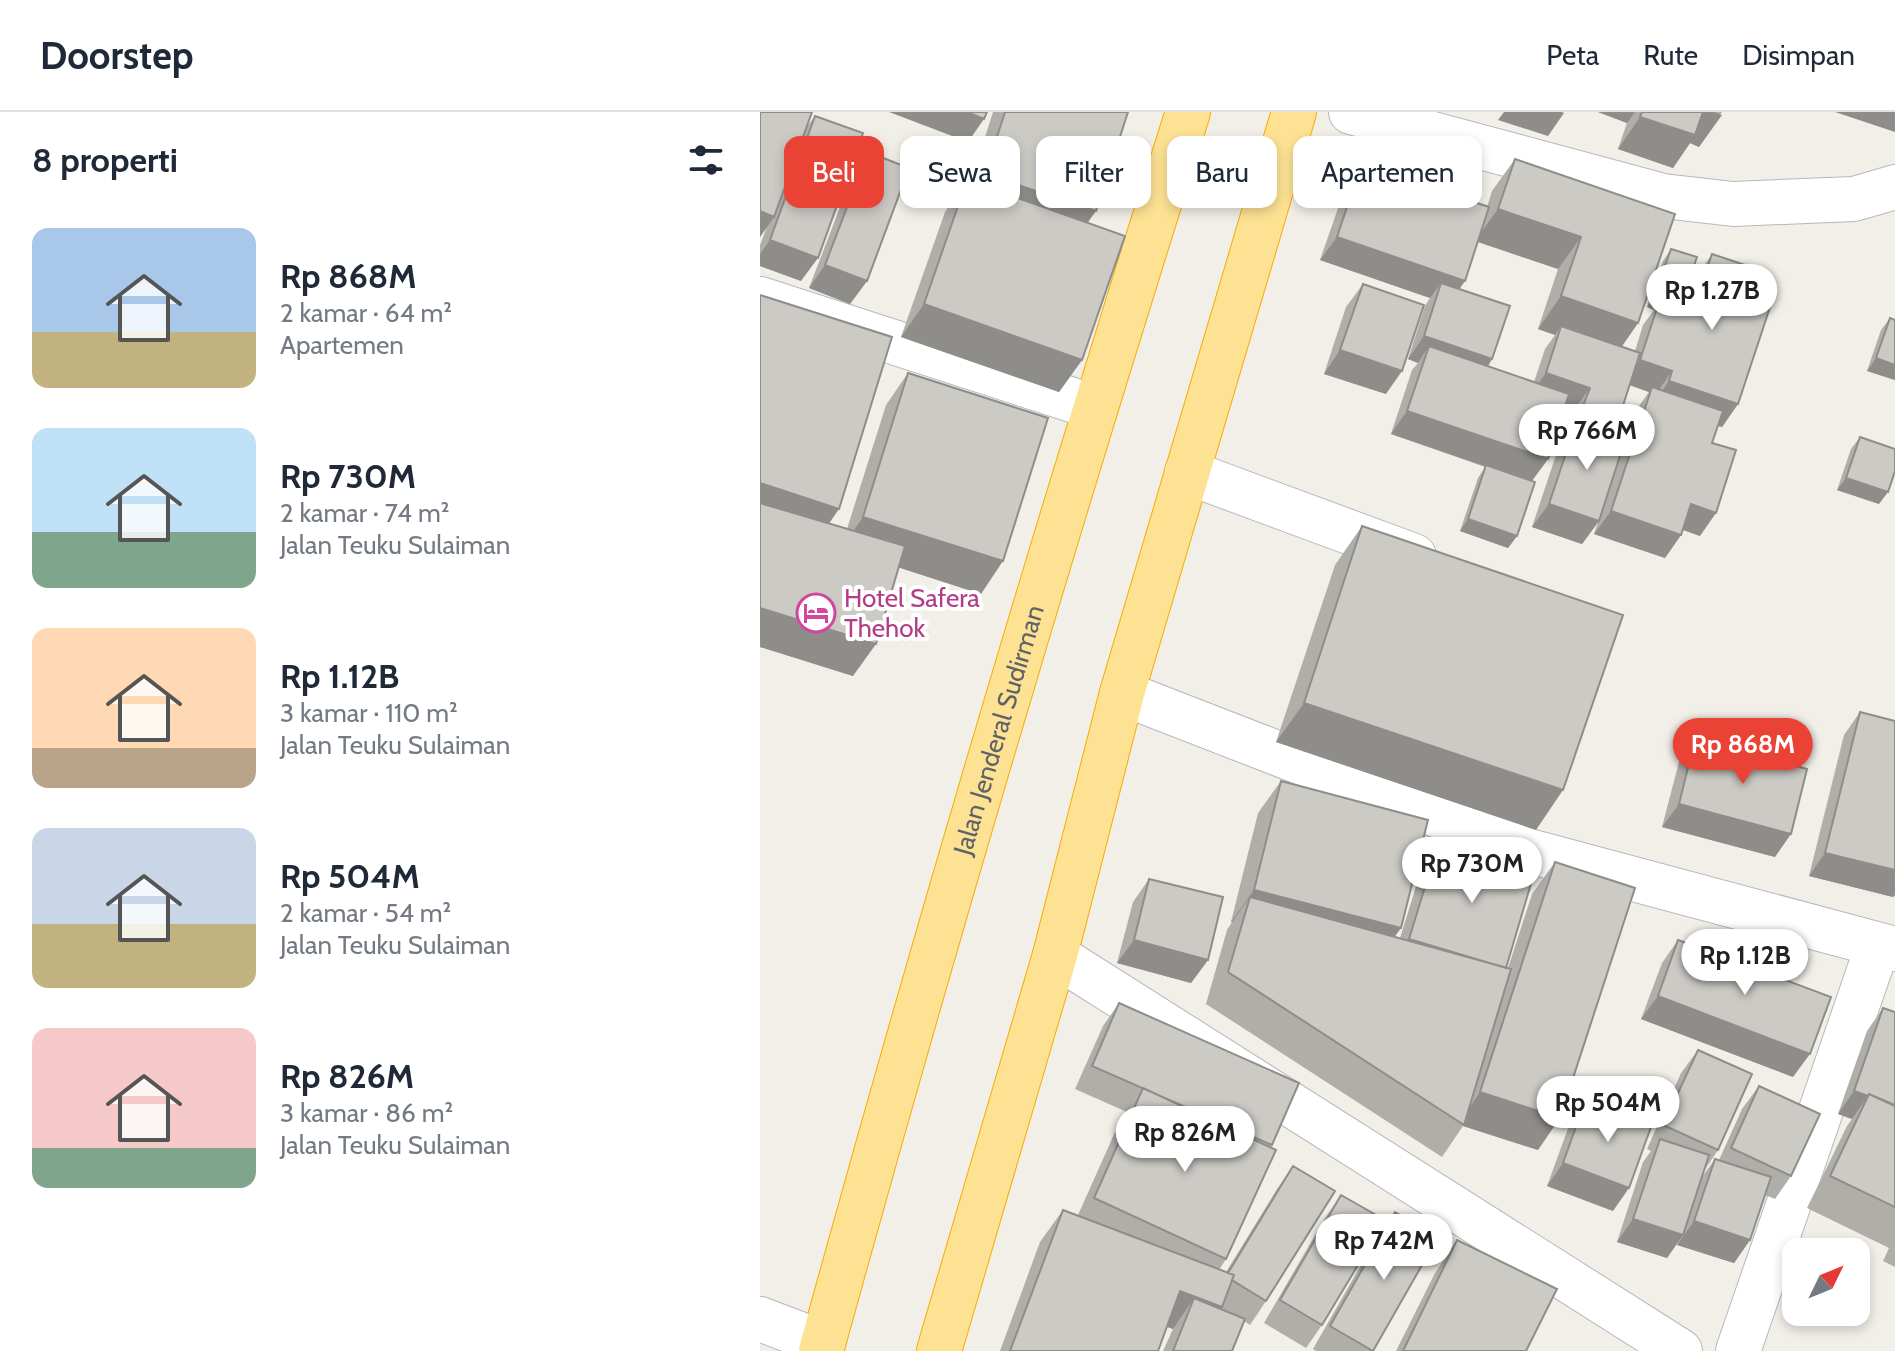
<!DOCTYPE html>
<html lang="id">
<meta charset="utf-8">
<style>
:root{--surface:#fff;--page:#f6f6f7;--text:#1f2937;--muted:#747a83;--line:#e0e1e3;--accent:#ea4335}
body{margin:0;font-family:Cabin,sans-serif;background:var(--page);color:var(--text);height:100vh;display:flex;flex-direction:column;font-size:30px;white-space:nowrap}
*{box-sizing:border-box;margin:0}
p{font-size:26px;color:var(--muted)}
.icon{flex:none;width:44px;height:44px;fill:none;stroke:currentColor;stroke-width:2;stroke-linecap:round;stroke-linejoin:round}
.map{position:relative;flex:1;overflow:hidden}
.side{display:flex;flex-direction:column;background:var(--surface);width:760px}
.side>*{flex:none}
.banner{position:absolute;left:24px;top:24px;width:760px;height:72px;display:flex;gap:16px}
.needle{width:52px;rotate:47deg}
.controls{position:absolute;left:1022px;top:1126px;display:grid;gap:16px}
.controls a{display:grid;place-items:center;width:88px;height:88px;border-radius:16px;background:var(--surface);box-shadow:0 4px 12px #0003;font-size:40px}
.price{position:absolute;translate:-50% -68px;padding:0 18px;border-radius:28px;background:#fff;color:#222;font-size:26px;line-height:52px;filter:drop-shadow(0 2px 4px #0008)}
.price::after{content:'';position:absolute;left:50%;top:48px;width:24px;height:18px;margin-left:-12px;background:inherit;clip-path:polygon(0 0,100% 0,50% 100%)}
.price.active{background:var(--accent);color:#fff}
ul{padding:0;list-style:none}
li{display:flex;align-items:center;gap:24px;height:200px;padding:0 32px}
li span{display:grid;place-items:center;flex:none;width:224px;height:160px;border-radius:16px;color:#555}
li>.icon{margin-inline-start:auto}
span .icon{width:96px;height:96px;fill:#fffc;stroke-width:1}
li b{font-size:34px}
h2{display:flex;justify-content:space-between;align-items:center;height:96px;padding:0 32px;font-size:34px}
.pill{padding:0 28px;border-radius:16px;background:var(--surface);box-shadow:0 4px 12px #0003;font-size:28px;line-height:72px}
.pill.active{background:var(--accent);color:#fff}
header{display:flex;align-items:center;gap:48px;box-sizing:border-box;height:112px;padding:0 40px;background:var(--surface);border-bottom:2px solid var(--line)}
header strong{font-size:38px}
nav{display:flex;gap:44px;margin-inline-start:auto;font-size:28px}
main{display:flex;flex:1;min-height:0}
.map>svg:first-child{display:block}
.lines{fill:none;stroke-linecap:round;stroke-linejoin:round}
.minor-casing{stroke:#b5b8bc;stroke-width:46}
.highway-casing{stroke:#f9ab00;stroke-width:46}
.minor{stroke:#fff;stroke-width:44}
.highway{stroke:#fde293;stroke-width:44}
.wall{fill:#afaea9;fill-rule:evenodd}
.shaded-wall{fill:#8f8d8a}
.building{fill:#cccac5;stroke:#8f8d8a;stroke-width:2}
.labels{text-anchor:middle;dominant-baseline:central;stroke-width:8;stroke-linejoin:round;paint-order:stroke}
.hotel-label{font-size:26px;fill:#b23c85;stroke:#fff;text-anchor:start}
.street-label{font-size:26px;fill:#5f6368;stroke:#fff}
</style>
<header>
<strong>Doorstep</strong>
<nav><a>Peta</a><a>Rute</a><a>Disimpan</a></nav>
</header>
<main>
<section class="side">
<h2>8 properti<svg class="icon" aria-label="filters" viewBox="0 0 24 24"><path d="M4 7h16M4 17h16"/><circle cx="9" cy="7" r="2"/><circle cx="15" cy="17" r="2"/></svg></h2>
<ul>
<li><span style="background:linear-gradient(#a9c7e8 65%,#c2b280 0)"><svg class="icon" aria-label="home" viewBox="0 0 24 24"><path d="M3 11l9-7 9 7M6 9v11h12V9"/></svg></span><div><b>Rp 868M</b><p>2 kamar · 64 m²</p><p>Apartemen</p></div></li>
<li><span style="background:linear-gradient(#bfe0f5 65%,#7fa58c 0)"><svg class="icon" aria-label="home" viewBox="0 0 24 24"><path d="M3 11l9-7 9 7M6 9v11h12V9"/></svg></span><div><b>Rp 730M</b><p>2 kamar · 74 m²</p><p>Jalan Teuku Sulaiman</p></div></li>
<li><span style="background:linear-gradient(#ffd9b3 75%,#b9a48a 0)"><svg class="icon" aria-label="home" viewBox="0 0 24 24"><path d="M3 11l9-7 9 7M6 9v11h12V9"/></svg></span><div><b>Rp 1.12B</b><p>3 kamar · 110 m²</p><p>Jalan Teuku Sulaiman</p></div></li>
<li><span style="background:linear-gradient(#c9d6e8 60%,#c2b280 0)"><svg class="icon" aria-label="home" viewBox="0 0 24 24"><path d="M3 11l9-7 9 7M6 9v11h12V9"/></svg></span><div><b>Rp 504M</b><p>2 kamar · 54 m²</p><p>Jalan Teuku Sulaiman</p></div></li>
<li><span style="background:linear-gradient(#f6c9c9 75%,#7fa58c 0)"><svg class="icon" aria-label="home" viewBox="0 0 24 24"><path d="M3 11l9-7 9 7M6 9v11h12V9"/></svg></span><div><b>Rp 826M</b><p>3 kamar · 86 m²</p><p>Jalan Teuku Sulaiman</p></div></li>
</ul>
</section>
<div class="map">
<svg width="1135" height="1239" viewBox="0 0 1135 1239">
<rect width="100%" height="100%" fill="#f1efe8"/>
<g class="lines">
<g class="minor-casing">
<path id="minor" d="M591 0 903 84 973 92 1094 87 1135 75
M0 187 334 295
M427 360 654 444
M362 581 769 739 1135 837
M295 843 920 1239
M0 1207 63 1231
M978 1239 1118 833"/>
</g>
<g class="highway-casing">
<g id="highway">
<path id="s1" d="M61 1239C175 824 298 411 428 0"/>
<path d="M179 1239 295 843 362 581 534 0"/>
</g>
</g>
<use href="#minor" class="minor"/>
<use href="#highway" class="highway"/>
</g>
<path class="wall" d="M0 0 46 16 55 4 41 169 0 154V133L7 115 0 125Z
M233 0H368L328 111 322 248 299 280 141 225 185 100 207 68 211 69Z
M838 0H962L939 35 930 31 913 56 858 37 867 11Z
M108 40 107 169 90 192 49 176 92 64Z
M755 47 915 102 878 211 862 234 875 239 883 213 894 198 887 195 903 149 911 137 918 196 925 198 936 165 952 142 989 171 978 292 962 315 958 314 952 331 940 424 923 418 921 423 905 446 834 422 876 298 889 280 869 273 857 312 849 322 839 409 822 432 772 415 799 334 807 323H805L813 299 805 296 788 347 772 369 757 424 748 436 700 419 718 366 725 355 631 322 652 258 658 251 648 247 665 194 670 186 560 148 585 76 601 53 727 95 732 79ZM718 130 798 157 778 217 795 223 785 237 774 270 728 255 732 247 699 177Z
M603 172 626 282 564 262 586 195Z
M0 183 69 412 87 417 126 293 148 261 221 482 138 455 93 564 0 535Z
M1130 206 1135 268 1107 259 1121 218Z
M1100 325 1119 392 1077 378 1091 337Z
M602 414 776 718 516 630 575 453Z
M1100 600 1135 609V783L1133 785 1049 764 1084 623Z
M935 627 1015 745 902 715 919 650Z
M521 669 641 816 634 825 640 826 663 752 679 729 746 856H748L772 782 795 750 778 1038 703 1014 682 1045 446 892 467 818 472 810H471L498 701Z
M389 767 448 848 431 871 357 851 373 790Z
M918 828 1033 965 881 907 902 851Z
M359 891 512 1033 466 1147 459 1158 466 1160 517 1077 533 1054 506 1189 490 1213 484 1209 472 1239H403L413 1217 407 1215 398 1239H240L280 1130 303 1098 318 1103 360 1009 367 1000 315 977 343 914Z
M1123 896 1135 900V1155L1123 1149 1129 1136 1047 1096 1087 1014 1092 1007 1078 1002 1107 919Z
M938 938 958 1038 944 1059 942 1065 955 1047 959 1048 982 997 999 974 1031 1064 1015 1087 1005 1083 990 1128 974 1151 917 1133 918 1130 907 1146 857 1130 883 1050 891 1039 887 1037 921 961Z
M826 987 853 1099 787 1074 810 1011Z
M581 1083 562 1213 546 1236 504 1211 565 1106Z
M635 1100 613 1239H556L553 1237 618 1123Z
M697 1128 766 1239H636L675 1161Z"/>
<path class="shaded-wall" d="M129 0H207L224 7 208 30Z
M744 0H802L804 1 788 24 738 8Z
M838 0H875L867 11Z
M941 0H954L962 3 939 35 930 31 913 56 858 37 880 5Z
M1075 0H1135V20Z
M225 62 336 99 313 131 203 95Z
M738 97 821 125 798 157 715 129Z
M0 99 14 105 0 125Z
M577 125 705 169 689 192 681 171 670 186 560 148Z
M10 128 58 146 41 169 0 154V142Z
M65 153 107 169 90 192 49 176Z
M895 183 921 192 913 204 899 190 894 198 887 195Z
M801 184 878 211 856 243 801 214 795 223 778 217Z
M164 192 322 248 299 280 141 225Z
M664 224 732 247 716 271 669 234 658 251 648 247Z
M580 238 642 259 626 282 564 262Z
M1116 246 1135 253V268L1107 259Z
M880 248 912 259 896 282 892 275 889 280 864 271Z
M786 261 830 276 813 299 769 284Z
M909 269 978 292 962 315 893 292Z
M647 299 788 347 771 370 631 322Z
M821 299 857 312 840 335 816 311 807 323H805Z
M1086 366 1128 380 1119 392 1077 378Z
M0 371 79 397 57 429 0 411Z
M789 392 839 409 822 432 772 415Z
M931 392 956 401 940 424 915 415Z
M851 399 921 423 905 446 834 422Z
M103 405 243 449 221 482 81 437Z
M708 407 757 424 748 436 700 419Z
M0 496 116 532 93 564 0 535Z
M544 591 803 678 776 718 516 630Z
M919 692 1031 722 1015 745 902 715Z
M1065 741 1135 758V783L1133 785 1049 764Z
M494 778 641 816 618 848 490 785 472 810H471Z
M374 828 448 848 431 871 357 851Z
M898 884 1050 942 1033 965 881 907Z
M1094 979 1108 984 1092 1007 1078 1002Z
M720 980 800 1006 778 1038 703 1014 704 1013 700 1010Z
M803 1051 869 1076 853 1099 787 1074Z
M873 1107 923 1123 907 1146 857 1130Z
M934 1109 990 1128 974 1151 917 1133Z
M420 1179 462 1195 439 1227 434 1186 413 1217 398 1211Z"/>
<path class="building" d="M0 0H52L14 105 0 99Z
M207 0H227L224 7Z
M245 0H368L336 99 225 62Z
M882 0H943L935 23 880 5Z
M55 4 103 21 58 146 10 128Z
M108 40 149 56 107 169 65 153Z
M755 47 915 102 878 211 801 184 821 125 738 97Z
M601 53 729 95 705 169 577 125Z
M207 68 365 124 322 248 164 192Z
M911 137 937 145 921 192 895 183Z
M952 142 994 156 989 171 1015 180 978 292 909 269 912 259 880 248 899 190 932 201Z
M681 171 750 194 732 247 664 224Z
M603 172 664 193 642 259 580 238Z
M0 183 132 225 79 397 0 371Z
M1130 206 1135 208V253L1116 246Z
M801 214 880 241 857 312 821 299 830 276 786 261Z
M669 234 809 282 788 347 647 299Z
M148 261 288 306 243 449 103 405Z
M892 275 963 299 952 331 976 338 956 401 931 392 921 423 851 399Z
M816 311 865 328 839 409 789 392Z
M1100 325 1135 337V359L1128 380 1086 366Z
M726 353 775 370 757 424 708 407Z
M0 391 145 434 116 532 0 496Z
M602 414 863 503 803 678 544 591Z
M1100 600 1135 609V758L1065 741Z
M935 627 1047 657 1031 722 919 692Z
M521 669 668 708 641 816 494 778Z
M679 729 775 758 746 856 649 827Z
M795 750 875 776 800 1006 720 980Z
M389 767 463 785 448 848 374 828Z
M490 785 751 857 704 1013 468 860Z
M918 828 1071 885 1050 942 898 884Z
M359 891 539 971 512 1033 332 954Z
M1123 896 1135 900V993L1109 982 1108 984 1094 979Z
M938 938 992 962 958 1038 903 1013Z
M999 974 1060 1002 1031 1064 971 1036Z
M383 976 516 1038 466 1147 334 1086Z
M1109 982 1135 994V1095L1070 1064Z
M826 987 892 1012 869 1076 803 1051Z
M900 1027 949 1043 923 1123 873 1107Z
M955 1047 1011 1065 990 1128 934 1109Z
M533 1054 575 1079 506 1189 472 1168 474 1163 468 1161Z
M581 1083 625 1108 562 1213 520 1188Z
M303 1098 474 1163 462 1195 420 1179 398 1239H250Z
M635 1100 678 1125 613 1239 570 1214Z
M697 1128 797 1177 766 1239H643Z
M434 1186 485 1207 472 1239H413Z"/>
<defs>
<g id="hotel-ring" transform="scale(2)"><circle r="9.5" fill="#fff" stroke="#d1479c" stroke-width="1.5"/><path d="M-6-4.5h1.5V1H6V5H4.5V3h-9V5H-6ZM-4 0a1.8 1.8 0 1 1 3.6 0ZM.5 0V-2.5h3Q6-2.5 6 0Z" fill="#d1479c"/></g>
</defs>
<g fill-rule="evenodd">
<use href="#hotel-ring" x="56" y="501"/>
</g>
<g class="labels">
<g class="hotel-label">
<text x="84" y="486">Hotel Safera<tspan x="84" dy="30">Thehok</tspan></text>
</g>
<g class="street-label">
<text stroke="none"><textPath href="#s1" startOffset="646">Jalan Jenderal Sudirman</textPath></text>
</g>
</g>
</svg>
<div class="controls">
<a><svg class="needle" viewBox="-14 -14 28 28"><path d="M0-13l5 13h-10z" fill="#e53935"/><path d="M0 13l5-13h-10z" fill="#747a83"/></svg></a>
</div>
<b class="price" style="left:952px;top:220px">Rp 1.27B</b>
<b class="price" style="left:827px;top:360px">Rp 766M</b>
<b class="price active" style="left:983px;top:674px">Rp 868M</b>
<b class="price" style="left:712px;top:793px">Rp 730M</b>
<b class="price" style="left:985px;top:885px">Rp 1.12B</b>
<b class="price" style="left:848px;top:1032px">Rp 504M</b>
<b class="price" style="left:425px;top:1062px">Rp 826M</b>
<b class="price" style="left:624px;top:1170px">Rp 742M</b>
<div class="banner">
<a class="pill active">Beli</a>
<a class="pill">Sewa</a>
<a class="pill">Filter</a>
<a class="pill">Baru</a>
<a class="pill">Apartemen</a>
</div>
</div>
</main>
